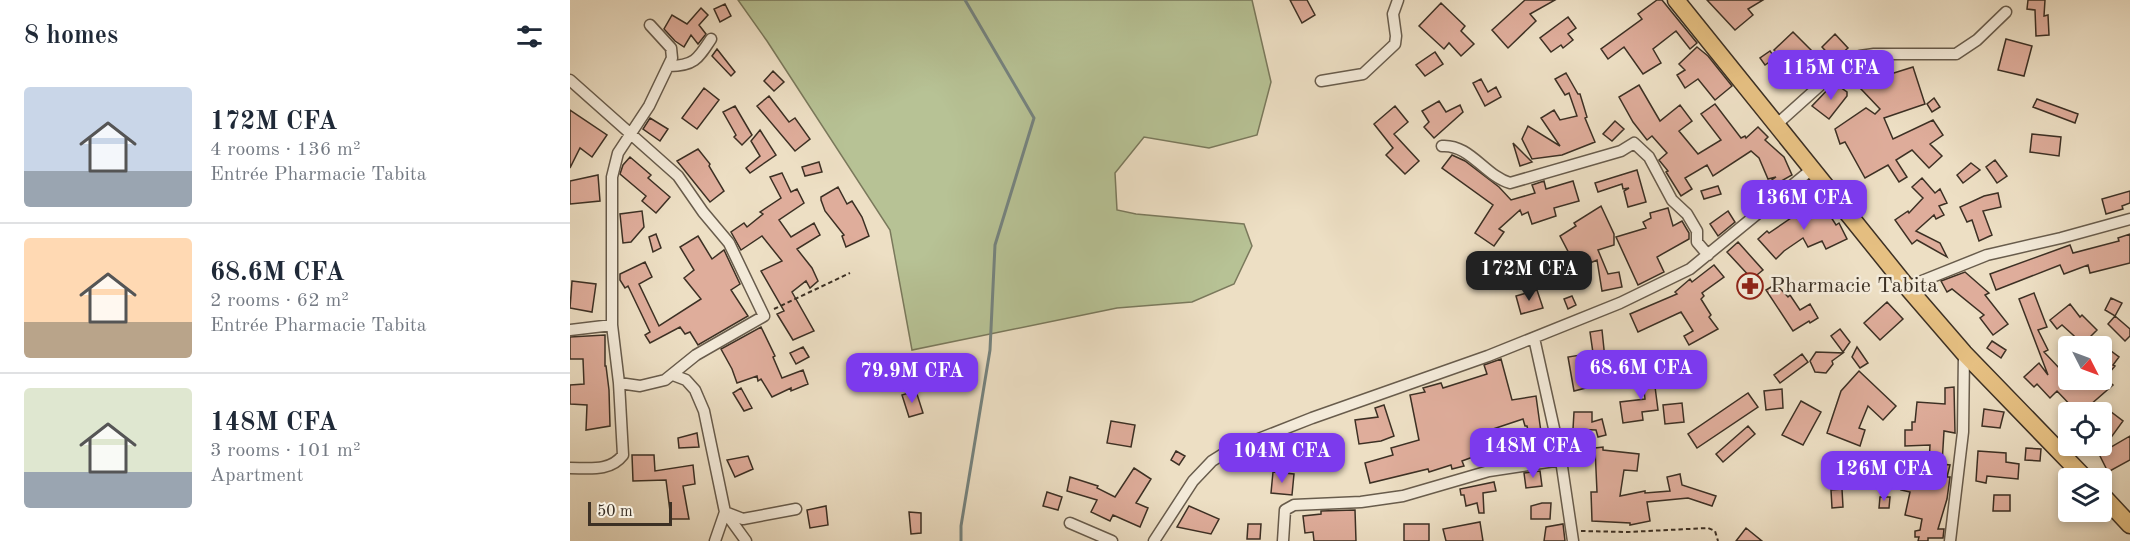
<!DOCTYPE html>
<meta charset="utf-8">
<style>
:root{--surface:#fff;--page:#f6f6f7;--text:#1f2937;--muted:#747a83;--line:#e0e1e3;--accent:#7c3aed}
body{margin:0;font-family:"Old Standard TT",serif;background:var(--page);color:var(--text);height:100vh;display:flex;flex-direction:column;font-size:22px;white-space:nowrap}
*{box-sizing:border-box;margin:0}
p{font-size:20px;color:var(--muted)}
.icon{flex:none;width:33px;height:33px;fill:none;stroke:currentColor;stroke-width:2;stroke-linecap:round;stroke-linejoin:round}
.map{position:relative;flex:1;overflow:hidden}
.side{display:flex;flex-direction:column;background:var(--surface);width:570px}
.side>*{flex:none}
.needle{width:39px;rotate:132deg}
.tools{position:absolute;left:1488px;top:336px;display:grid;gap:12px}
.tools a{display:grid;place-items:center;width:54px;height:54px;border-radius:6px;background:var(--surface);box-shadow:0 3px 9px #0003;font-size:30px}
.scale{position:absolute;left:18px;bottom:15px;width:84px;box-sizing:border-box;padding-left:6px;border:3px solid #3c3024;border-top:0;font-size:16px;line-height:21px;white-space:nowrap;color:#3c3024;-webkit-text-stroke:4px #f3ead9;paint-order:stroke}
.price{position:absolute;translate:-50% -51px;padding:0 14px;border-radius:12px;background:var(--accent);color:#fff;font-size:20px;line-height:39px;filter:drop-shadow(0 2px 3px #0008)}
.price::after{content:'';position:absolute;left:50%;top:36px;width:18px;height:14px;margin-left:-9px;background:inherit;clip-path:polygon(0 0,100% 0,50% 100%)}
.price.active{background:#222;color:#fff}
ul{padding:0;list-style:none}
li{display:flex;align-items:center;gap:18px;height:150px;padding:0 24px}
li+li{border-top:2px solid var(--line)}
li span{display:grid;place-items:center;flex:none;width:168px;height:120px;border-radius:6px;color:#555}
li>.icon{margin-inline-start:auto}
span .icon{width:72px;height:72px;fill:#fffc;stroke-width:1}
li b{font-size:26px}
h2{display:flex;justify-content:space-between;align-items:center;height:72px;padding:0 24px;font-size:26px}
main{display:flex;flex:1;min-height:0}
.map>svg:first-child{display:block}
.green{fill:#b7c295;stroke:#7a795c;stroke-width:1.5}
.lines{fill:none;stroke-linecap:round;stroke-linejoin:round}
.stream{stroke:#75837f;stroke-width:3}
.building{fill:#dfad9b;stroke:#3c3024;stroke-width:1.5}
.minor-casing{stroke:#685c4c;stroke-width:13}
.trunk-casing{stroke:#3c3024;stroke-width:19}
.path{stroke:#3c3024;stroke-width:2;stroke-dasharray:4.5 3;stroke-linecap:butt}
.minor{stroke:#f3ead9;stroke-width:10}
.trunk{stroke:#e6c082;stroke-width:16}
.labels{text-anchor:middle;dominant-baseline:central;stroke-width:5;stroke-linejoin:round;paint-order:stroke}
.poi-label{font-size:22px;fill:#3c3024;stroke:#f3ead9;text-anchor:start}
</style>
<main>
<section class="side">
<h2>8 homes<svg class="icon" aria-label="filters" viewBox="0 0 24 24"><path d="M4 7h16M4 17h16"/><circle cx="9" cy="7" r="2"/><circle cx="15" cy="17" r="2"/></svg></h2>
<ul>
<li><span style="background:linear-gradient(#c9d6e8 70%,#9aa5b1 0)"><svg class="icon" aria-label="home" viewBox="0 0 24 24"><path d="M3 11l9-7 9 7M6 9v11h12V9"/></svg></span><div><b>172M CFA</b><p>4 rooms · 136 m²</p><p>Entrée Pharmacie Tabita</p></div></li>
<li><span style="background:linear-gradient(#ffd9b3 70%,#b9a48a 0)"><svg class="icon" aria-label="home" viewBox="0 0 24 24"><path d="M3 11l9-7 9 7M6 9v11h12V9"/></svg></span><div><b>68.6M CFA</b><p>2 rooms · 62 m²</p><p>Entrée Pharmacie Tabita</p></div></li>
<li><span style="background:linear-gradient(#dfe7d0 70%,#9aa5b1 0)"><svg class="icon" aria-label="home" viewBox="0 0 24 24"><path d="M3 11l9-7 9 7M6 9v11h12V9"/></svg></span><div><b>148M CFA</b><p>3 rooms · 101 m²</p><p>Apartment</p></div></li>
</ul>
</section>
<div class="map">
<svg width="1560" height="541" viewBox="0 0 1560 541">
<rect width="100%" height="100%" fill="#eddfc4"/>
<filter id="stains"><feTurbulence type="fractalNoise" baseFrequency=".00333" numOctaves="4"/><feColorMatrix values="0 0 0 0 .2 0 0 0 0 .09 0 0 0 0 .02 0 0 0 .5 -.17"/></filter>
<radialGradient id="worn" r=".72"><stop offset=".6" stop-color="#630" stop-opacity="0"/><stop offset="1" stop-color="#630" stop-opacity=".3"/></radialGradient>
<path class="green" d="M168 0H682L701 82 687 135 639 148 574 137 545 173 547 210 566 214 674 224 682 246 664 284 622 302 547 308 342 350 320 230 197 41Z"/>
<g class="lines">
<path class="stream" d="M391 541V526L420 350 425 245 464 118 395 0"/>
</g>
<path class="building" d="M720 0H737L745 15 732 23Z
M955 0H985L960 14 966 21 938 48 922 30Z
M1087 0H1092L1127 43 1120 49 1106 31 1083 49 1091 63 1073 74 1054 47 1038 59 1031 49 1072 19 1068 14Z
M1137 0H1193L1178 9 1183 15 1165 30Z
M1458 0H1475L1474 16 1478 15 1479 35 1466 36 1465 10 1457 9Z
M871 3 895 26 891 31 904 44 891 56 879 43 874 49 849 26Z
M155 4 161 16 150 22 144 9Z
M131 8 138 15 129 25 136 34 128 44 121 35 114 47 105 41 94 29 102 15 117 24Z
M998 17 1006 28 998 34 1003 40 993 48 991 45 981 52 970 38Z
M1223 32 1244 53 1235 62 1226 52 1216 62 1204 50Z
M1265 34 1278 48 1264 60 1252 47Z
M1436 39 1462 46 1454 76 1428 70Z
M1127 47 1138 56 1162 86 1145 100 1128 79 1115 88 1107 75 1115 70 1109 64Z
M147 49 165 72 161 76 142 56Z
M1200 51 1205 58 1195 65 1190 58Z
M865 52 873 64 855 76 846 65Z
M1343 67 1355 104 1314 118 1323 139 1363 120 1373 135 1360 144 1372 156 1359 168 1342 150 1326 160 1337 177 1329 182 1318 165 1295 178 1275 142 1270 144 1265 129 1296 108 1305 114 1310 109 1291 89 1312 80 1311 77Z
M203 71 214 82 204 91 194 81Z
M996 73 1008 94H1010L1017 117 1015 118 1025 142 992 155 962 159 952 139 958 126 990 146 971 118 984 110 990 120 1007 116 999 93 995 95 985 79Z
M911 79 918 92 926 87 931 97 915 106 903 83Z
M1264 83 1277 92V96L1259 119 1242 106Z
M1069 85 1090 121 1110 105 1122 121 1109 131 1128 154 1151 140 1131 114 1145 104 1171 138 1175 136 1176 138 1188 127 1198 137 1195 140 1214 157 1222 175 1195 190 1193 186 1206 177 1198 179 1189 158 1181 151 1143 176 1137 165 1115 178 1122 189 1111 196 1096 172 1098 171 1089 160 1097 153 1082 136 1077 140 1063 122 1049 97Z
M134 88 149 100 127 129 112 118Z
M199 96 219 122 225 118 240 139 225 151 187 106Z
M1364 98 1370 107 1362 112 1357 104Z
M1467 99 1508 114 1505 123 1463 107Z
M869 101 876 112 890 105 893 112 864 138 854 127 859 122 852 111Z
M165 106 182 135 172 145 164 137 166 135 153 112Z
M825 106 838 122 824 134 849 161 835 174 816 155 823 148 804 124Z
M0 110 37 135 22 157 10 148 0 168Z
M80 118 98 129 90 141 73 129Z
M1045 121 1054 129 1042 141 1033 134Z
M190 130 206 155 180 173 176 168 190 156 181 141Z
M1462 134 1491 137 1489 156 1460 152Z
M943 143 962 162 950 166Z
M128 149 140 164 139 166 154 191 140 202 107 161Z
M882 155 895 161 929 187 941 200 965 193 962 185 974 181 976 189 1003 181 1009 201 984 208 986 216 962 224 958 212 952 215 950 210 929 229 934 232 924 246 905 233 923 205 872 168Z
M60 157 81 175 78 178 100 197 86 213 72 201 76 196 50 174 53 165Z
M1425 160 1437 176 1427 183 1416 167Z
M249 162 252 172 235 176 232 167Z
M1401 163 1410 170 1393 183 1387 175Z
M1067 170 1076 202 1058 207 1054 191 1059 188 1053 189 1052 184 1028 192 1025 183Z
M212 173 221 192 227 189 234 203 209 220 221 237 244 223 250 235 227 249 242 268 248 281 240 288 236 281 222 292 244 331 223 340 207 314 214 311 191 271 212 261 192 236 171 250 161 232 174 223 177 227 193 214 190 212 211 198 200 177Z
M28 175 30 201 0 204V181Z
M1352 178 1365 193 1370 189 1377 203 1369 206 1374 215 1366 219 1364 215 1346 231 1370 243 1377 257 1347 240 1342 244 1325 220 1338 211 1339 213 1353 198 1342 187Z
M1148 186 1151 194 1134 199 1131 191Z
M268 187 277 204 282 201 292 217 299 236 276 247 272 236 274 235 255 211 251 200V197Z
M1560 191V203L1552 206 1553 209 1536 214 1532 199Z
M1428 193 1431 207 1413 211 1422 235 1409 241 1402 220 1397 222 1390 207 1414 196Z
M1250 200 1266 225 1269 223 1277 239 1256 249 1252 241 1238 247 1233 238 1214 251 1206 259 1188 239 1197 231 1199 233 1230 212 1232 214Z
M1031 206 1044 234V245L1028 250 1038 274 1049 272 1052 287 1032 291 1027 260 984 278 980 269 1002 259 990 236 1006 226 1004 223Z
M1098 208 1103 226 1112 221 1119 233V239L1087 257 1094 272 1068 285 1046 237 1076 228 1073 222 1081 218 1080 213Z
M72 211 74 227 61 242 53 243 50 214Z
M1158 211 1165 222 1148 236 1140 224Z
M86 234 91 248 83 252 79 237Z
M1560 234V263L1520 273 1518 265 1494 274 1490 265 1426 290 1420 274 1500 245 1503 253 1549 241 1548 238Z
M128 236 142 259 154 250 170 284 161 290 178 316 128 345 120 332 115 334 110 327 80 343 75 335 80 332 58 286 55 288 50 280V274L75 262 82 277 69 284 89 326 131 299 114 278 124 270 110 247Z
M1168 242 1193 270 1182 279 1157 252Z
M928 255 939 267 930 274 935 280 925 288 910 268Z
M1144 265 1154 277 1132 293 1134 296 1131 299 1141 315 1139 317 1148 329 1119 345 1114 336 1123 331 1111 312 1068 332 1060 314 1107 294 1105 292 1120 279 1122 282Z
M1395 272 1419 293 1415 295 1438 324 1423 335 1410 318 1414 315 1382 289 1377 292 1371 281Z
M2 281 26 284 22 312 0 308Z
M1206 284 1218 297 1220 295 1230 310 1240 304 1248 318 1240 323 1239 321 1223 331 1196 290Z
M967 290 973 308 951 314 946 296Z
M1464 293 1477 327 1468 330 1478 350 1474 352 1490 369 1498 360V380H1532V355L1535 358 1541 351 1549 357 1543 365 1545 366 1533 380H1537L1543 385 1512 412H1507L1487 391 1480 398 1467 384 1464 387 1454 377 1469 363 1478 375 1449 299Z
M1002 296 1006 305 998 309 994 299Z
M1541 298 1552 303 1545 316 1535 310Z
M1317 302 1333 319 1310 340 1294 323Z
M1500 304 1510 317 1512 315 1527 330 1513 344 1492 325 1487 329 1480 320Z
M1545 316 1560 329V336L1555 341 1538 324Z
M191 327 205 356 203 357 212 378 233 370 238 384 221 391V388L202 397 191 379 188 381 187 376 167 383 162 369 151 349Z
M1270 329 1280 342 1273 352 1261 336Z
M1032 330 1038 388H1016L1004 391 998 357 1023 353 1020 332Z
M35 335V366H36L39 390 40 426 16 430 17 405 0 404V385L14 384 13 359H0V337Z
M1422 341 1436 350 1431 358 1417 348Z
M233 347 239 357 226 364 220 353Z
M1287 347 1298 363 1290 368 1282 357Z
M1246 352 1273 353 1262 361 1263 364 1256 373 1245 372 1240 361Z
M1232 354 1238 362 1210 383 1204 375Z
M931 359 942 400 966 396 971 432 974 431 980 453 964 457 957 426H955L953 419 905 435 911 454 892 461 894 466 882 469 881 465 859 472 858 469 800 483 795 463 823 455 821 448 849 440 840 395 855 392 853 388 871 383 873 388 917 374 914 365Z
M1083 371 1088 410 1072 412 1073 420 1053 423 1050 402 1075 399 1072 373Z
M1289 371 1326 406 1313 420 1298 406 1289 428 1295 430 1290 446 1257 433 1271 391Z
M1384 387 1385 433 1374 431 1372 464 1380 465 1377 477H1380L1377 499 1368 529H1374L1373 538H1358V541H1348L1349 537H1345V531L1350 530 1352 519 1335 515 1340 492 1331 490 1339 462 1359 464 1360 445 1335 446V430H1342V422H1345L1347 402 1375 404V388Z
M171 388 182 408 174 411 163 393Z
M1212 389 1213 408 1196 410 1194 391Z
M346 391 353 413 339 417 332 395Z
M1178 393 1188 407 1127 448 1118 434Z
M1231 401 1251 412 1233 445 1212 435Z
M1112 403 1114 422 1095 424 1093 405Z
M814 405 824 436 811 441 789 444 785 420 808 417 805 408Z
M1532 405 1553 421 1532 450Z
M1414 409 1434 412 1430 428 1412 426Z
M1004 412H1022V422L1032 419 1036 435 1028 437 1026 430 1003 429Z
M541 421 565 425 561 447 537 443Z
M1178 426 1185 434 1153 462 1146 454Z
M127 433 129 447 109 448 108 438Z
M1560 436V460L1538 472 1529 454Z
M756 439V459L753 460 754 463 741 464 740 440Z
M1033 447V450L1069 454 1067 471 1054 470 1050 496 1075 491V493L1100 491 1097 477 1110 474 1112 485 1146 496 1142 506 1118 498 1077 502 1080 521 1060 525V523L1022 521 1021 492H1027L1025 448Z
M1456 448 1471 449 1470 461 1455 460Z
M606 451 615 456 609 465 601 460Z
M1408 451 1436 453V462L1449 464 1448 479 1417 476 1416 483 1406 481Z
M62 455H84L85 471 123 465 125 484 113 486 119 519H101L96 480 63 481Z
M178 456 183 469 165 477 157 460Z
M1269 459 1308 461 1307 487 1266 485Z
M564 468 581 479 566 503 578 508 570 527 543 515 540 521 521 512 527 500 497 491 500 477 528 486 527 488 545 497Z
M970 471 972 486 956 488 954 473Z
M703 472 724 474 722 495 701 493Z
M924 482 926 491 913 493 914 513H909L907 503 896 506 894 495H891L890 489Z
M1272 489 1273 507 1262 508 1261 490Z
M477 492 492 497 488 510 473 506Z
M1424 495H1440V511H1423Z
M1310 497H1320L1319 508H1309Z
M972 503H981L980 519H961V506Z
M256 506 258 525 240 528 237 510Z
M619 506 649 519 641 534 607 527Z
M785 510 786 541H744L743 532 735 533 733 516 751 514V511Z
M339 512 351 513V533L341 534Z
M910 522 913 541H876L873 529Z
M678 524H691L690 539H677Z
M834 524H859V541H834Z
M993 524 995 541H974L976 527Z
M1176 528 1192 541H1166Z"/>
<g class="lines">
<g class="minor-casing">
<path id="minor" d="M99 66C124 66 128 59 141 39
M0 80 108 176 133 212 159 243 194 316 126 355 95 380 70 386 49 383
M751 81 793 74 825 44 826 36 823 14 828 0
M1206 125 1275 63 1290 56 1304 54H1386L1407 40 1436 12
M872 146C900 144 915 176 940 183L1051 151 1064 143 1079 157 1102 200 1117 214 1127 231V242L1138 255
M1337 287 1417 255 1491 238 1560 219
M0 330 42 325
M964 338 991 460 1003 541
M103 375 116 380 125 390 134 411 155 512 145 541
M0 468C19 468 40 472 53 455L49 383 42 325V177L48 153 79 106 102 58 101 48 80 25
M155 512 173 519 226 509
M155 512 176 541
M500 523 542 541
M584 541 623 481 642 461 658 451 742 418 918 356 1050 303 1120 269 1242 169
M713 541 715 510 724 505 791 502 833 496 919 471 991 460
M1380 541 1393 432 1394 353"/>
</g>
<g class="trunk-casing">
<path id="trunk" d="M1106 0 1337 287 1394 353 1515 478
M1532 495 1560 525"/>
</g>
<path class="path" d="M204 309 280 273
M1011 531 1058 532 1138 528 1145 531 1148 541"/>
<use href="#minor" class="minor"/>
<use href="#trunk" class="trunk"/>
</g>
<defs>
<g id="pharmacy-ring" transform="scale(1.35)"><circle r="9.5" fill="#f3ead9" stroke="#8f2418" stroke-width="1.5"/><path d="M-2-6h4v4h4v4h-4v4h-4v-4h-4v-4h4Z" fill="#8f2418"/></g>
</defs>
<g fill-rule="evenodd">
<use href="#pharmacy-ring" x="1180" y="286"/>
</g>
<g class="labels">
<g class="poi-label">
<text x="1200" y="286">Pharmacie Tabita</text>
</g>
</g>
<rect width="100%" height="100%" filter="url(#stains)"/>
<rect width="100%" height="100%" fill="url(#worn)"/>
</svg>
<div class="tools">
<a><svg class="needle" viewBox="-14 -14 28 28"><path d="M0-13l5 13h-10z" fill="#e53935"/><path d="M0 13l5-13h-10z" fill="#747a83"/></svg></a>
<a><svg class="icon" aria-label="locate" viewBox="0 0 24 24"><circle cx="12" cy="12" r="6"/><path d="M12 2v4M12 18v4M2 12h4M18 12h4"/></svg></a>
<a><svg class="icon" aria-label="layers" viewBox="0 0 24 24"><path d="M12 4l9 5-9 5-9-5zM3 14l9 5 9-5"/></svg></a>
</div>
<div class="scale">50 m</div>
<b class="price" style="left:1261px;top:101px">115M CFA</b>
<b class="price" style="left:1234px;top:231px">136M CFA</b>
<b class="price active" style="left:959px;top:302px">172M CFA</b>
<b class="price" style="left:1071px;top:401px">68.6M CFA</b>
<b class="price" style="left:342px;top:404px">79.9M CFA</b>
<b class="price" style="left:963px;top:479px">148M CFA</b>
<b class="price" style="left:712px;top:484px">104M CFA</b>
<b class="price" style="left:1314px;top:502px">126M CFA</b>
</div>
</main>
